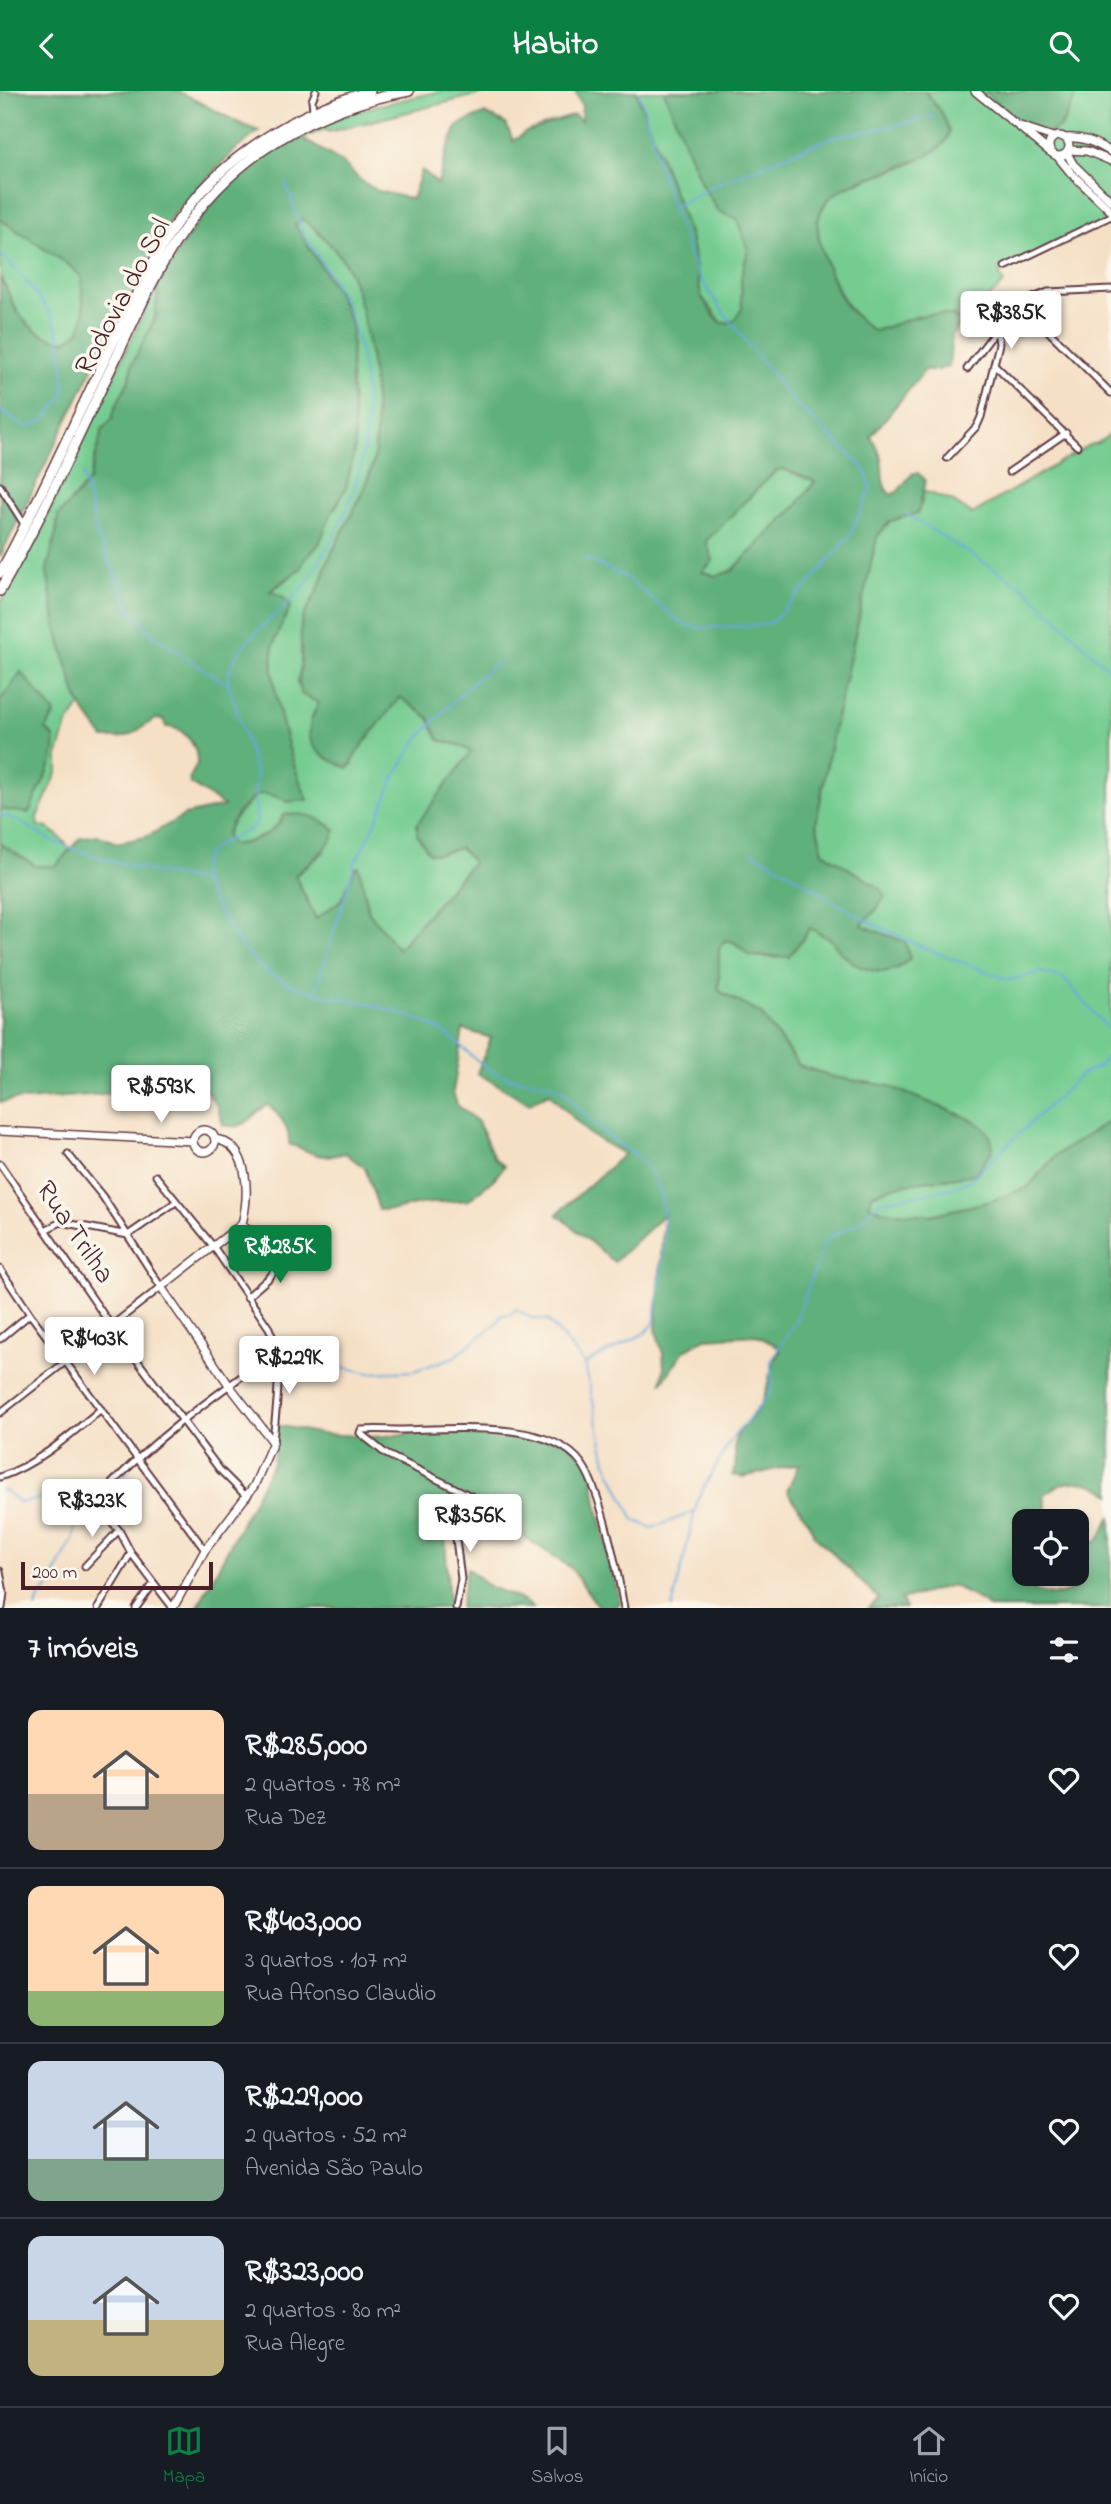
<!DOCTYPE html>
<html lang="pt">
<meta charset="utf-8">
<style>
:root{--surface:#171b24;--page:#20242c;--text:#f1f3f6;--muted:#9ea1a6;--line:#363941;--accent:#0b8043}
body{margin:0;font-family:"Indie Flower",sans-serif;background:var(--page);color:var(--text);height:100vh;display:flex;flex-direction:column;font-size:26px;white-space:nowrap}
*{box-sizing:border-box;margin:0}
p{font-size:23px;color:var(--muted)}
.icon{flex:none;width:38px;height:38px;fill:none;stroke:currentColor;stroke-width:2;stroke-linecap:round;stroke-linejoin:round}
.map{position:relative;height:1517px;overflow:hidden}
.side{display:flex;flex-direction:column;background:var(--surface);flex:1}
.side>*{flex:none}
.fabs{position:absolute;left:1012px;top:1418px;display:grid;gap:14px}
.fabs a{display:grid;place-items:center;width:77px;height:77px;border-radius:14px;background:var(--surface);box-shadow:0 4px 10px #0003;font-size:35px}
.scale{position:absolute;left:21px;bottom:18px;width:192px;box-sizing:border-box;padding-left:7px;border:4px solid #4a1f2b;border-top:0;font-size:19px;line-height:24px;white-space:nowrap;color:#4a1f2b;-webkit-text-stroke:5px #fbf7ec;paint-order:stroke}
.price{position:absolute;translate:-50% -60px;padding:0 16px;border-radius:7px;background:#fff;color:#222;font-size:23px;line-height:46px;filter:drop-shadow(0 2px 4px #0008)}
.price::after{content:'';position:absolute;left:50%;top:42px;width:21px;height:16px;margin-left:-10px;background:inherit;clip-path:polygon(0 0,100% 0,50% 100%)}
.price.active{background:var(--accent);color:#fff}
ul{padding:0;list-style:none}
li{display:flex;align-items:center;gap:21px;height:175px;padding:0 28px}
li+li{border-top:2px solid var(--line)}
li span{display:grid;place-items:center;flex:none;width:196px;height:140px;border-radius:14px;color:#555}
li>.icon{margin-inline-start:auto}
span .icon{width:84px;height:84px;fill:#fffc;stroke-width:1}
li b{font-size:30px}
h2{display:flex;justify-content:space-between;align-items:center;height:84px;padding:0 28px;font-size:30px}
header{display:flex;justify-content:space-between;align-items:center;height:91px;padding:0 28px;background:var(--accent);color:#fff;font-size:32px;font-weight:700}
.menu{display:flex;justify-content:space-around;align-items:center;height:98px;border-top:2px solid var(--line);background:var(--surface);font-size:19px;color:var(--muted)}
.menu a{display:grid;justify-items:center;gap:4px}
.menu .active{color:var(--accent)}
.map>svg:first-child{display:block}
.green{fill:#75cc91;stroke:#60765e;stroke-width:2}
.forest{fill:#60b07b;stroke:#556853;stroke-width:2;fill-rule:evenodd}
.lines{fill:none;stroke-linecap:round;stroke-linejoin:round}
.stream{stroke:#66a8da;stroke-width:2}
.minor-casing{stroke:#643c42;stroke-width:9}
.tertiary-casing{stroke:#643c42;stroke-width:10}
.primary-casing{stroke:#643c42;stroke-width:12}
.minor{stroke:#fff;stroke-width:5}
.tertiary{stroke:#fff;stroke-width:7}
.primary{stroke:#fff;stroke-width:9}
.labels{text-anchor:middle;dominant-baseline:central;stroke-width:7;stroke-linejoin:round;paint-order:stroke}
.street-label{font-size:28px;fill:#4a1f2b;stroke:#fbf7ec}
</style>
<header><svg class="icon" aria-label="back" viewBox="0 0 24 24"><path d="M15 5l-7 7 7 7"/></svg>Habito<svg class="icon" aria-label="search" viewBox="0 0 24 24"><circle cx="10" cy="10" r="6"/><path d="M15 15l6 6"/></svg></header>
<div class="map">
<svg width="1111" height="1517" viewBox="0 0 1111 1517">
<rect width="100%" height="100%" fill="#fbf7ec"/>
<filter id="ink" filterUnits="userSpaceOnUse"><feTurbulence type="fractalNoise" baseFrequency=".0143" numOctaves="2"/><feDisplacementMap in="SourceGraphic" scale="14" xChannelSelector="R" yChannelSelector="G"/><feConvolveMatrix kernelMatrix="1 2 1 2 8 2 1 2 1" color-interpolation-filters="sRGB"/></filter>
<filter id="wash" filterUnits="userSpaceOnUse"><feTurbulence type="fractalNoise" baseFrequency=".00686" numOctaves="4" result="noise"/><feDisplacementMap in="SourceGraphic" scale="28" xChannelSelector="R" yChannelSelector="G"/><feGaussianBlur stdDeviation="1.57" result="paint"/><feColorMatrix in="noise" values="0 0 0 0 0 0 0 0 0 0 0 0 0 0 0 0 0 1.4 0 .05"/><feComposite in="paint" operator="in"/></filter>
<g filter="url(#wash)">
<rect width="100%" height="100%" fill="#f5e0c6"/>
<path class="green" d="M441 0H492L329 41 325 38 302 48 296 44 354 20Z
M636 0H664L702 94 718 120 737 128 748 159 741 188 742 218 734 230 722 232 701 205 690 145Z
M925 0H985L995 9 1061 37 1078 0H1111V131L999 182 1004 192 962 232 954 224 919 225 874 240C849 225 839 201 828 176 787 82 880 97 933 61 941 55 947 52 949 41Z
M0 128 70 175 81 185 84 223 80 240 66 250C34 247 19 228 7 199 5 194 1 189 0 184 0 166 0 146 0 128Z
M302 128C313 133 339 162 346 174 368 213 385 336 371 378 360 411 342 440 328 470 323 480 322 491 317 501 312 511 303 523 301 534 300 541 302 549 302 556 302 569 300 581 297 593L320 612 313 623 310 647C323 663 331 673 352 674L356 662 400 606 429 627 439 649 459 654 472 661 450 690 438 763 460 757 473 771 398 858 369 821 359 776 355 778 341 809 316 828 295 785 324 761 282 728C272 744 250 752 232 754L226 746 231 732 255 705 264 702 284 708 308 709C292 680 264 580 275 549 279 538 286 526 291 514L270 500 288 488 319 453 331 423 339 411 350 381 351 368 355 356 351 281 352 239 350 230 337 201 294 134Z
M157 195 158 199 155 228 132 273 130 287 115 317 112 328 103 337 89 390 58 425 55 450 47 479 56 536 76 604 81 614 67 634 58 663V680L37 726 38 735C54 736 60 748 71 758L56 775H36L0 753V718L27 722 50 642 46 639 21 582 0 610V513L40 438Z
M1111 343V1029L1055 1065 1028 1096 988 1111 931 1124 883 1120 869 1115 872 1104C896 1092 922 1088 949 1088L973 1029 888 995 833 986 799 974 761 923 719 900V857L725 849 734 851 750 865 779 867 801 851 810 837 831 848 841 862 859 875 878 881 887 880 861 834 876 819 881 798 823 761 816 732 833 641 877 445 890 430 921 414 924 400 952 410 972 423 1089 354 1098 352Z
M783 378 815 390 797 414 732 480 716 485 702 480 713 470 705 450 776 380Z"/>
<path class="forest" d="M0 0H178L243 34 259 40 235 59 174 123 166 135 106 250 0 466V188C7 195 8 204 13 213 25 236 41 247 66 250L80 240 84 223 81 185 70 175 0 128Z
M575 0H636L690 145 701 205 715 226 722 232H728L734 230 742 218 741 188 748 159 737 128 718 120 702 94 664 0H925L943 24 949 41C947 51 941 56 933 61 882 93 789 85 826 171 831 184 836 199 843 210 849 221 861 229 869 237L874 240C901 233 939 210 962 232L952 244 949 275 937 279H925L871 345C874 352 879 359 881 366 884 380 879 394 891 404L897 401 913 382H918L925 389V393L918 422 890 430 877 446 833 641 816 732 823 761 881 798 885 805 876 819 861 834 905 851 910 867C890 889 861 882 841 861 837 858 834 852 830 848 824 844 816 841 810 837L789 866 750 865 734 851 725 849 719 857V900L761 923 799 975 833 986 888 995 973 1029C986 1037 992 1044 993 1059L975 1083C940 1090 905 1088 872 1104L869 1114 883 1120 931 1124 988 1111 1028 1096 1055 1065 1111 1029V1404C1091 1387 1064 1386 1044 1404L1049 1430H1024V1482H1031L1023 1484 1022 1490C1042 1507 1061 1510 1082 1491L1080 1480 1076 1481V1453L1098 1450 1111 1425 1110 1517H989L984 1512 952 1494 901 1509 906 1517H868L879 1508 815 1445 806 1427 787 1400 799 1373 743 1386 732 1384C740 1375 732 1359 736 1347 740 1335 753 1327 759 1316 771 1298 767 1276 780 1260L779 1256 756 1244 705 1247 684 1260 661 1293 664 1277 663 1263 656 1239 664 1123 614 1171 557 1123 624 1063 589 1043 549 1002 529 1012 477 982 491 947 463 938 453 1001 457 1014 478 1031 494 1067 504 1075 495 1087 469 1109 419 1113 394 1119H379L365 1077 345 1062C319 1070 313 1061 289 1053 290 1036 280 1024 268 1014 249 1024 248 1040 223 1034L217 1015 205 998 190 995 172 1007 150 999 147 1006 128 1001 26 1009 20 1008 0 1011V753L36 775H56L80 747 97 744 117 752 146 746 185 724 224 715 191 693 189 688C191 684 196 677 197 672 198 655 184 635 166 636L164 629 155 628 130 644 118 647H104L84 620 76 604 56 536 47 479 57 438 58 425 89 390 103 337 112 328 115 317 130 287 132 273 155 228 158 199 157 195C191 136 233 75 296 44L342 71 360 89 378 100 412 108 422 79 438 93 447 59 458 34 485 22 506 33 513 50 526 41 574 24 581 30 582 15ZM302 128C313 134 339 162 346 174 367 211 384 335 372 376 362 410 341 440 327 472 323 482 322 493 316 502 311 512 302 524 301 535 300 548 302 560 301 573 300 585 297 591 301 603L319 612C298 649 313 664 349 677L356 662 400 606 429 627 439 649 459 654 471 661 417 733V744L429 762 438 763 460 757 473 771 398 858 369 821 359 776 355 778 341 809 316 828 295 785C309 768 328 762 336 739 318 726 306 721 284 724 275 743 252 752 232 754L226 745C228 733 249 705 262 703 268 702 277 706 284 708L286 711 308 709C293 681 264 580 275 549 279 538 286 526 291 514L282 505 270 500 301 477 304 469 319 453 331 423 346 397 355 356 351 281 352 239 350 230 337 201 295 134ZM784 378 815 391 797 414 732 480 716 485 702 481 713 470 706 450 775 380Z
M985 0H1078C1065 24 1067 40 1036 47L1024 39Z
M21 581 55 622 46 639 54 646C58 672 38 696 30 720L27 722 0 718V610Z
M277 1334 321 1343 376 1346 456 1338 567 1349 592 1376 597 1413 620 1511 616 1517H599L571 1477 472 1411 454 1427 445 1441 449 1517H197L273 1372Z
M467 1477 490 1496 524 1510 534 1517H460Z"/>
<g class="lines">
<path class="stream" d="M286 93C292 110 297 127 305 143 319 169 339 194 349 222 379 309 371 387 322 466 314 480 307 494 295 505 275 525 227 560 228 591L256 682 255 711 257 731C243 750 207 747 202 776 199 793 213 811 222 824 230 837 238 851 248 863 281 900 323 903 368 913 390 918 412 926 433 935 456 946 470 967 492 980 513 992 537 987 558 996 571 1003 580 1020 590 1030 612 1052 642 1061 656 1090 672 1123 660 1195 654 1232L645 1242 585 1273
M673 116 722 90 833 46 894 35 934 25
M0 163C17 178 48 214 56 235 60 244 65 289 64 299 62 311 41 337 28 335 19 334 8 324 0 320
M83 383 97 443 132 521 156 546 228 594
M905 422 1026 498 1111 580
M584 467 624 485 684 534 701 537 760 534 773 530 810 492 849 446 871 397 865 378 793 310 724 222 698 184 669 107 639 0
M0 724C23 728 36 744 58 752 105 770 154 782 203 790
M752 762 772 771 863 828 924 857 1009 889 1042 881 1063 887 1111 941
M315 902 355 772 373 738 395 685 413 655 433 631 472 592 497 572
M280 1263 289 1261 302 1265 315 1276 322 1277 339 1275 369 1282 414 1280 454 1266 498 1231 500 1225 510 1223 516 1218 531 1227 548 1229 585 1273 606 1371 634 1429 652 1437 694 1421
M0 1399 5 1400 20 1412 48 1406 69 1418 84 1415 98 1421
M102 1417 111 1402 130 1379
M36 1517 39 1507 47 1499 74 1446 77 1417
M672 1517 698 1407 731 1349 771 1301V1270L795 1231 827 1147 858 1133 879 1111 953 1097 969 1090 1060 1004 1082 983 1098 976 1111 962"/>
</g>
</g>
<g filter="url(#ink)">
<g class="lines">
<g class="minor-casing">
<path id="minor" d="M313 19 312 9 316 0
M1005 176 1111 125
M1022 214 1111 302
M994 273 1077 355
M967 278 997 238
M947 367 977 335 981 326 999 253 997 237 1001 232 1033 207 1048 201 1111 198
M1009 381 1066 342
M0 395 24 433
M0 1073 112 1236 220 1379 247 1406
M156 1085 213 1155 269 1237C285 1271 276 1314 273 1351
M242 1133 284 1166 270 1186 247 1206
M45 1139 61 1131 128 1144 176 1111
M0 1178 30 1223 205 1459
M0 1248 30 1223
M0 1322 161 1196 103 1106 68 1063
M0 1386C38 1373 70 1344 101 1318
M85 1475 119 1439
M0 1480 4 1502 2 1517
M98 1517 131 1462
M136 1517 154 1492
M173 1517 131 1462 119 1439 94 1411C148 1352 212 1306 277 1260
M456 1517 461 1488 454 1432C459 1421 472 1421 473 1406L386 1363 360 1342 361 1339C375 1338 389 1339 403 1339 452 1338 550 1328 582 1373 601 1400 618 1482 624 1517"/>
</g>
<g class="tertiary-casing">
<path id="tertiary" d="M975 0 1050 61
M1020 35 1053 46
M1049 55a10 10 0 1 1 20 0a10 10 0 1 1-20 0Z
M1066 47C1083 45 1096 52 1111 61
M1069 59 1087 60 1111 70
M1067 62 1073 73 1111 110
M1058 66 1071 82 1111 120
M193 1050a11 11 0 1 1 22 0a11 11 0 1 1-22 0Z
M0 1040 193 1050
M173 1517 205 1459 254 1395 273 1351 229 1294 161 1196 242 1133C249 1105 251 1054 215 1048"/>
</g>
<g class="primary-casing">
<path id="primary" d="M0 482C42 406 76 326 115 248 133 210 151 172 174 136 220 66 292 23 370 0
M0 500C44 424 79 342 118 263 137 223 155 182 179 146 232 64 315 17 409 0"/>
</g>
<use href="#minor" class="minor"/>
<use href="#tertiary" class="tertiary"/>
<use href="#primary" class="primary"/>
</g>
</g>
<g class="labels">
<g class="street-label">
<text transform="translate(124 206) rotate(-62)">Rodovia do Sol</text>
<text transform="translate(74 1142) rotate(56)">Rua Trilha</text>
</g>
</g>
</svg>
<div class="fabs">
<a><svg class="icon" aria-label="locate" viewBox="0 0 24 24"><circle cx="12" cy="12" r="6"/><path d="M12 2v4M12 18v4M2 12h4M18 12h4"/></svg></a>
</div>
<div class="scale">200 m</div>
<b class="price" style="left:1011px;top:260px">R$385K</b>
<b class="price" style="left:161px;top:1034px">R$593K</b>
<b class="price active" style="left:280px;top:1194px">R$285K</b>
<b class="price" style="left:94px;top:1286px">R$403K</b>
<b class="price" style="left:289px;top:1305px">R$229K</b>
<b class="price" style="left:92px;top:1448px">R$323K</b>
<b class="price" style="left:470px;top:1463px">R$356K</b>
</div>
<section class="side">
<h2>7 imóveis<svg class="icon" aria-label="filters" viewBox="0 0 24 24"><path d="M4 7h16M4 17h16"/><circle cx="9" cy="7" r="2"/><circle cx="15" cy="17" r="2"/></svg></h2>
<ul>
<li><span style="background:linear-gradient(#ffd9b3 60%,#b9a48a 0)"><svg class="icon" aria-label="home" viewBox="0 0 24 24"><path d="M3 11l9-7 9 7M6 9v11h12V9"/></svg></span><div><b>R$285,000</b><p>2 quartos · 78 m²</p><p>Rua Dez</p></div><svg class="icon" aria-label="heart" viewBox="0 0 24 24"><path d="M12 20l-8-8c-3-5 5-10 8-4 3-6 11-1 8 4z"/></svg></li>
<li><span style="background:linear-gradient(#ffd9b3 75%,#8fb573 0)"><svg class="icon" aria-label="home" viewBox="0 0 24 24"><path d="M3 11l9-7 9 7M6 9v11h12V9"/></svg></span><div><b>R$403,000</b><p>3 quartos · 107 m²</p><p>Rua Afonso Claudio</p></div><svg class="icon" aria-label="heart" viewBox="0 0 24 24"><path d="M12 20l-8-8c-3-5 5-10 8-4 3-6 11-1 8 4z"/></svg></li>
<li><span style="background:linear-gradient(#c9d6e8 70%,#7fa58c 0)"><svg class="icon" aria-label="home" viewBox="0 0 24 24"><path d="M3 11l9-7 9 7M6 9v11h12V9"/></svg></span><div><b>R$229,000</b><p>2 quartos · 52 m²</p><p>Avenida São Paulo</p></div><svg class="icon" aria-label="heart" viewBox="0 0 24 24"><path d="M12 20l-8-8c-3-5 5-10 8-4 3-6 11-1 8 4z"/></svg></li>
<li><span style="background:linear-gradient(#c9d6e8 60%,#c2b280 0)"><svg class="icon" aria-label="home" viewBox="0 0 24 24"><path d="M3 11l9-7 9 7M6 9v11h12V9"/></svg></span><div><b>R$323,000</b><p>2 quartos · 80 m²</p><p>Rua Alegre</p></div><svg class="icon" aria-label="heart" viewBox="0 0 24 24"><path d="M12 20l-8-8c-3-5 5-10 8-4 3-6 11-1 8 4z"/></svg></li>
</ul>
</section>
<nav class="menu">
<a class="active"><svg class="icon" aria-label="map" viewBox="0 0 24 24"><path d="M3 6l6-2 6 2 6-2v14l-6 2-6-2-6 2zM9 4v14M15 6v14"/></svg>Mapa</a>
<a><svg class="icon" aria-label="saved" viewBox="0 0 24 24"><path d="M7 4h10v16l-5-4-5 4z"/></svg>Salvos</a>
<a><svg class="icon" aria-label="home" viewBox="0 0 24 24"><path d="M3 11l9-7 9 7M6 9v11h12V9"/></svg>Início</a>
</nav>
